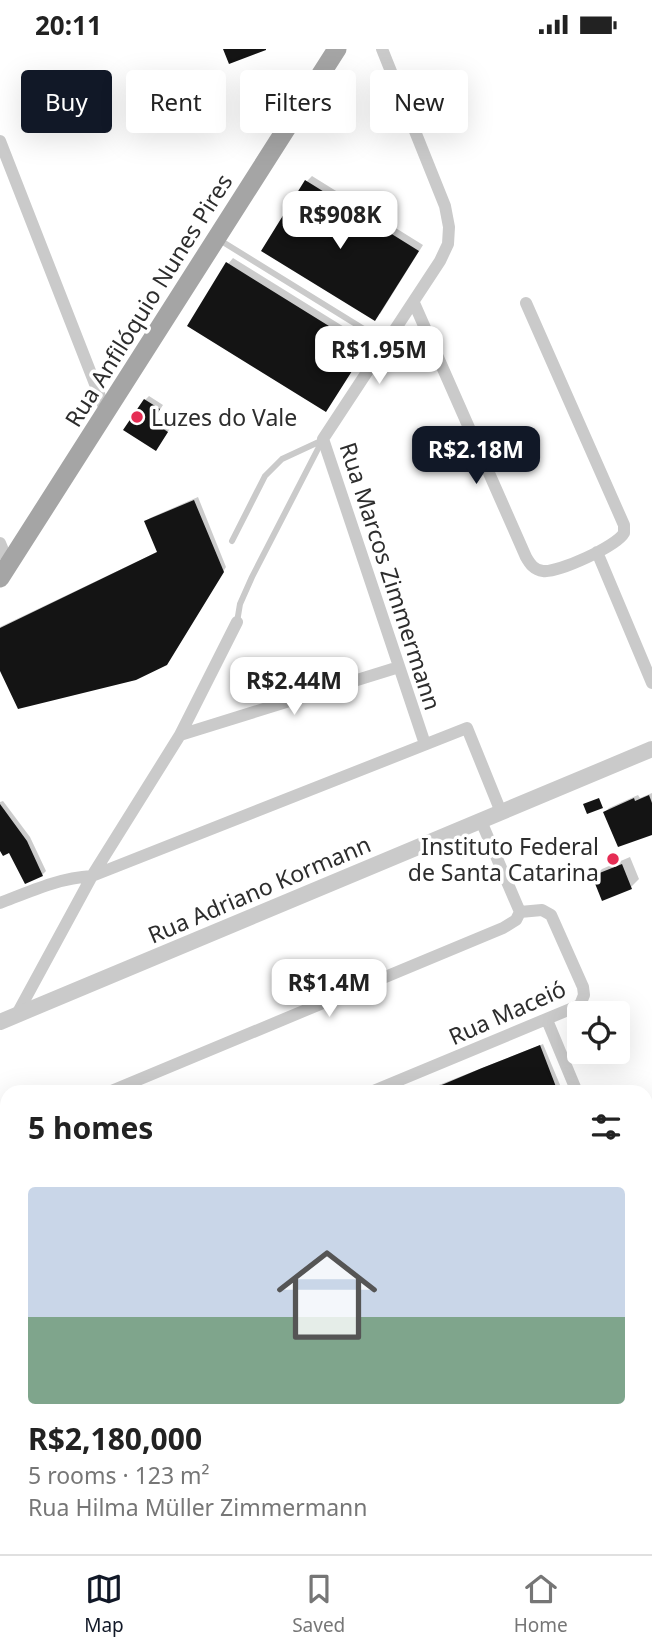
<!DOCTYPE html>
<meta charset="utf-8">
<style>
:root{--surface:#fff;--page:#f6f6f6;--text:#222;--muted:#767676;--line:#e0e0e0;--accent:#111827}
body{margin:0;font-family:"Noto Sans",sans-serif;background:var(--page);color:var(--text);height:100vh;display:flex;flex-direction:column;font-size:26px;white-space:nowrap}
*{box-sizing:border-box;margin:0}
p{font-size:23px;color:var(--muted)}
.icon{flex:none;width:38px;height:38px;fill:none;stroke:currentColor;stroke-width:2;stroke-linecap:round;stroke-linejoin:round}
.map{position:relative;flex:1;overflow:hidden}
.panel{position:absolute;left:0px;top:1036px;width:653px;height:469px;display:flex;flex-direction:column;background:var(--surface);border-radius:21px 21px 0 0;box-shadow:0 7px 28px #0002}
.panel>*{flex:none}
.guide{position:absolute;left:21px;top:21px;width:611px;height:63px;display:flex;gap:14px}
.controls{position:absolute;left:567px;top:952px;display:grid;gap:14px}
.controls a{display:grid;place-items:center;width:63px;height:63px;border-radius:7px;background:var(--surface);box-shadow:0 7px 28px #0002;font-size:35px}
.price{position:absolute;translate:-50% -60px;padding:0 16px;border-radius:14px;background:#fff;color:#222;font-size:23px;line-height:46px;filter:drop-shadow(0 2px 4px #0008)}
.price::after{content:'';position:absolute;left:50%;top:42px;width:21px;height:16px;margin-left:-10px;background:inherit;clip-path:polygon(0 0,100% 0,50% 100%)}
.price.active{background:var(--accent);color:#fff}
ul{padding:0;list-style:none}
li{display:grid;align-content:center;gap:14px;height:371px;padding:0 28px}
li span{display:grid;place-items:center;height:217px;border-radius:7px;color:#555}
li>.icon{margin-inline-start:auto}
span .icon{width:126px;height:126px;fill:#fffc;stroke-width:1}
li b{font-size:30px}
h2{display:flex;justify-content:space-between;align-items:center;height:84px;padding:0 28px;font-size:30px}
.chip{padding:0 24px;border-radius:7px;background:var(--surface);box-shadow:0 7px 28px #0002;font-size:24px;line-height:63px}
.chip.active{background:var(--accent);color:#fff}
.status{display:flex;justify-content:space-between;align-items:center;height:49px;padding:0 35px;background:var(--surface);direction:ltr}
.status svg{height:19px;fill:currentColor}
.tab-bar{display:flex;justify-content:space-around;align-items:center;height:98px;border-top:2px solid var(--line);background:var(--surface);font-size:19px;color:var(--muted)}
.tab-bar a{display:grid;justify-items:center;gap:4px}
.tab-bar .active{color:var(--accent)}
.map>svg:first-child{display:block}
.shadow{fill:#0003}
.building{fill:#141414}
.lines{fill:none;stroke-linecap:round;stroke-linejoin:round}
.service{stroke:#cacaca;stroke-width:6}
.minor{stroke:#cacaca;stroke-width:12}
.tertiary{stroke:#cacaca;stroke-width:16}
.primary{stroke:#a5a5a5;stroke-width:19}
.poi-dot{fill:#e52d54;stroke:#fff;stroke-width:2.5}
.labels{text-anchor:middle;dominant-baseline:central;stroke-width:7;stroke-linejoin:round;paint-order:stroke}
.street-label{font-size:23px;fill:#2d2d2d;stroke:#fff}
.poi-label{font-size:23px;fill:#2d2d2d;stroke:#fff;text-anchor:start}
</style>
<div class="status"><b>20:11</b><svg viewBox="0 0 49 12"><path d="M0 12V9h3v3zM5 12V6h3v6zM10 12V3h3v9zM15 12V0h3v12zM26 1h20v11H26zM47 4h2v5h-2z"/></svg></div>
<div class="map">
<svg width="652" height="1505" viewBox="0 0 652 1505">
<rect width="100%" height="100%" fill="#fff"/>
<path class="shadow" d="M312 127 423 196 380 265 307 132Z
M233 209 370 294 326 361 228 215Z
M149 347 163 356 155 368 171 378 159 396 145 351Z
M198 448 226 518 170 610 0 618V578L159 502 146 472 150 469Z
M652 744V783L605 763 609 759 638 746 640 749Z
M3 752 30 788 46 822 42 826 10 801 0 799V753Z
M630 808 639 830 631 838 594 828 602 820Z
M579 982V997L574 987Z
M543 995 563 1043H421Z
M7 1276V1317L3 1319 0 1310V1279Z"/>
<path class="building" d="M223 0H266V1L229 15Z
M305 131 419 202 375 272 261 202Z
M226 213 366 300 326 363 187 277Z
M144 350 160 360 153 373 168 383 156 402 123 381Z
M194 451 224 523 167 616 136 631 18 660 0 622V579L157 503 144 472Z
M649 746 652 754V786L618 798 603 763 634 749 635 752Z
M599 749 603 759 587 765 583 755Z
M0 755 27 792 43 827 25 835 9 804 3 807 0 802Z
M622 815 632 840 602 852 592 827Z
M540 996 558 1043H425L482 1019Z"/>
<g class="lines">
<path class="service" d="M218 190 367 282
M232 492 265 427 282 410 323 391
M237 573 240 555 252 528 322 392"/>
<path class="minor" d="M382 0 445 157 449 178 448 195 440 212 323 390 425 695
M0 92 106 363
M414 254 526 508C530 515 534 521 543 522 558 524 617 497 624 484V476L526 254
M0 494 9 516
M597 503 652 634
M180 686 399 618
M481 772 520 863
M0 854C31 842 59 829 92 827L467 679 501 763
M17 965 92 827 180 686 237 573
M547 971 577 1043
M109 1043 503 879 516 871 520 863
M371 1043 580 956 584 946 583 938 551 866 542 861 520 863
M0 1085 7 1083
M0 1201 7 1198
M646 1204 652 1219
M646 1311 652 1309
M0 1341 7 1337
M646 1426 652 1423
M83 1498 84 1500
M229 1498 232 1505
M355 1498 358 1505
M585 1498 588 1505
M455 1505 473 1498"/>
<path class="tertiary" d="M0 973 652 700"/>
<path class="primary" d="M0 529 337 0"/>
</g>
<g class="poi-dot">
<circle cx="137" cy="368" r="7"/>
<circle cx="613" cy="810" r="7"/>
</g>
<g class="labels">
<g class="street-label">
<text transform="translate(148 251) rotate(-58)">Rua Anfilóquio Nunes Pires</text>
<text transform="translate(391 527) rotate(72)">Rua Marcos Zimmermann</text>
<text transform="translate(259 840) rotate(-23)">Rua Adriano Kormann</text>
<text transform="translate(507 963) rotate(-24)">Rua Maceió</text>
</g>
<g class="poi-label">
<text x="151" y="368">Luzes do Vale</text>
<text x="599" y="797" text-anchor="end">Instituto Federal<tspan x="599" dy="26">de Santa Catarina</tspan></text>
</g>
</g>
</svg>
<div class="controls">
<a><svg class="icon" aria-label="locate" viewBox="0 0 24 24"><circle cx="12" cy="12" r="6"/><path d="M12 2v4M12 18v4M2 12h4M18 12h4"/></svg></a>
</div>
<b class="price" style="left:340px;top:202px">R$908K</b>
<b class="price" style="left:379px;top:337px">R$1.95M</b>
<b class="price active" style="left:476px;top:437px">R$2.18M</b>
<b class="price" style="left:294px;top:668px">R$2.44M</b>
<b class="price" style="left:329px;top:970px">R$1.4M</b>
<div class="guide">
<a class="chip active">Buy</a>
<a class="chip">Rent</a>
<a class="chip">Filters</a>
<a class="chip">New</a>
</div>
<section class="panel">
<h2>5 homes<svg class="icon" aria-label="filters" viewBox="0 0 24 24"><path d="M4 7h16M4 17h16"/><circle cx="9" cy="7" r="2"/><circle cx="15" cy="17" r="2"/></svg></h2>
<ul>
<li><span style="background:linear-gradient(#c9d6e8 60%,#7fa58c 0)"><svg class="icon" aria-label="home" viewBox="0 0 24 24"><path d="M3 11l9-7 9 7M6 9v11h12V9"/></svg></span><div><b>R$2,180,000</b><p>5 rooms · 123 m²</p><p>Rua Hilma Müller Zimmermann</p></div></li>
</ul>
</section>
</div>
<nav class="tab-bar">
<a class="active"><svg class="icon" aria-label="map" viewBox="0 0 24 24"><path d="M3 6l6-2 6 2 6-2v14l-6 2-6-2-6 2zM9 4v14M15 6v14"/></svg>Map</a>
<a><svg class="icon" aria-label="saved" viewBox="0 0 24 24"><path d="M7 4h10v16l-5-4-5 4z"/></svg>Saved</a>
<a><svg class="icon" aria-label="home" viewBox="0 0 24 24"><path d="M3 11l9-7 9 7M6 9v11h12V9"/></svg>Home</a>
</nav>
